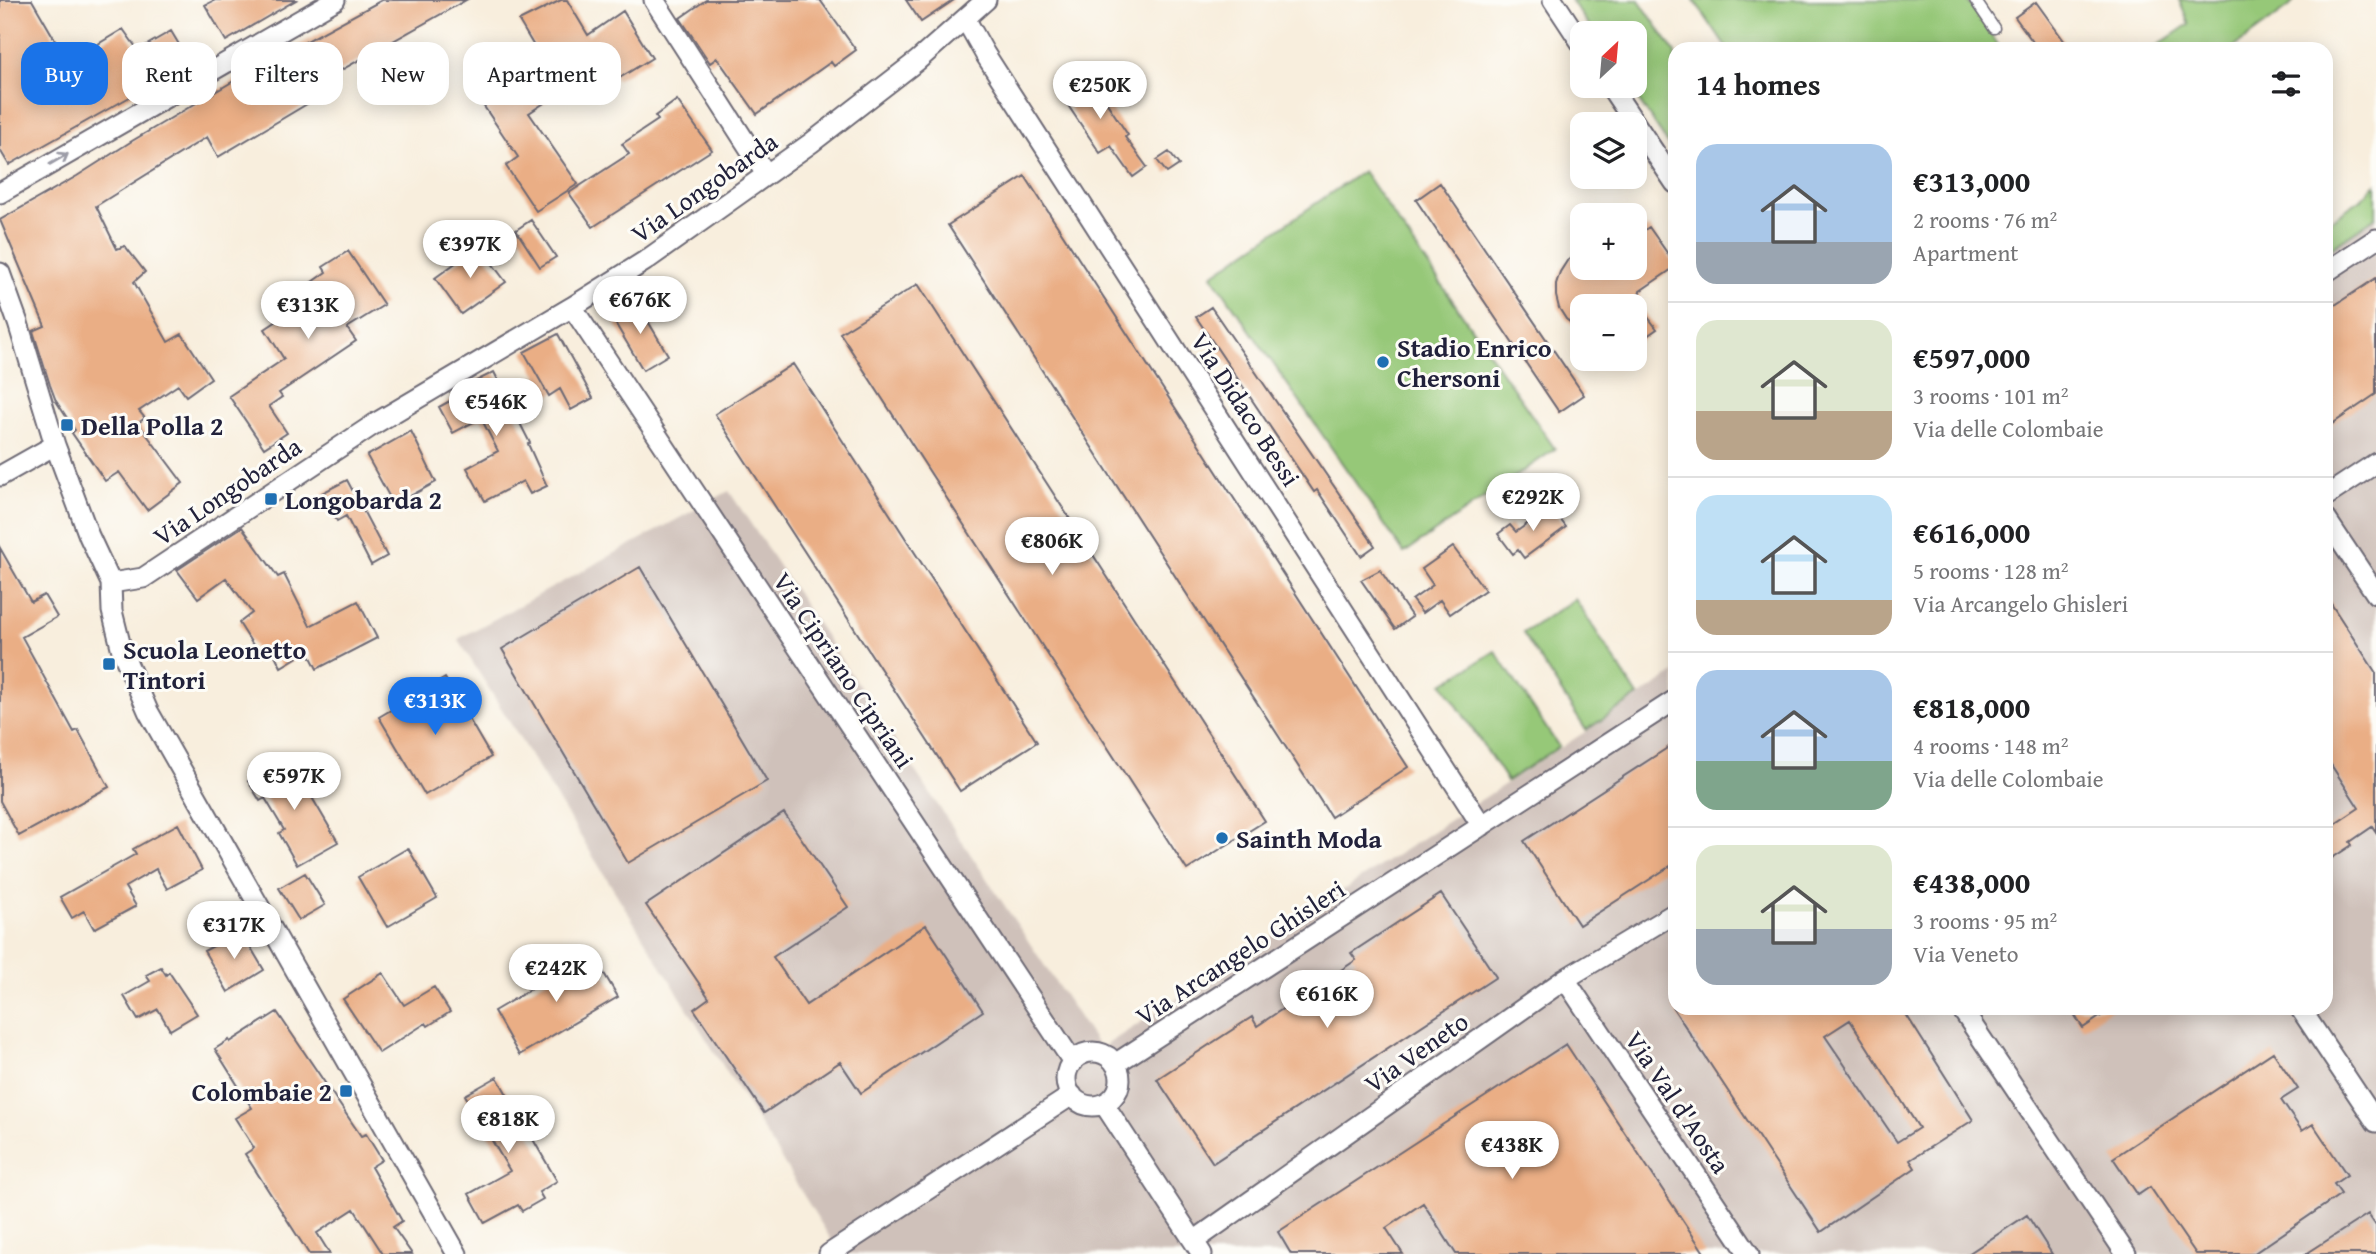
<!DOCTYPE html>
<meta charset="utf-8">
<style>
:root{--surface:#fff;--page:#f2f2f2;--text:#202124;--muted:#757577;--line:#e0e0e0;--accent:#1a73e8}
body{margin:0;font-family:"Gentium Book Plus",serif;background:var(--page);color:var(--text);height:100vh;display:flex;flex-direction:column;font-size:26px;white-space:nowrap}
*{box-sizing:border-box;margin:0}
p{font-size:23px;color:var(--muted)}
.icon{flex:none;width:38px;height:38px;fill:none;stroke:currentColor;stroke-width:2;stroke-linecap:round;stroke-linejoin:round}
.map{position:relative;flex:1;overflow:hidden}
.panel{position:absolute;left:1668px;top:42px;width:665px;height:973px;display:flex;flex-direction:column;background:var(--surface);border-radius:21px;box-shadow:0 4px 18px #0003}
.panel>*{flex:none}
.hud{position:absolute;left:21px;top:42px;width:665px;height:63px;display:flex;gap:14px}
.needle{width:46px;rotate:26deg}
.fabs{position:absolute;left:1570px;top:21px;display:grid;gap:14px}
.fabs a{display:grid;place-items:center;width:77px;height:77px;border-radius:14px;background:var(--surface);box-shadow:0 4px 18px #0003;font-size:35px}
.price{position:absolute;translate:-50% -60px;padding:0 16px;border-radius:24px;background:#fff;color:#222;font-size:23px;line-height:46px;filter:drop-shadow(0 2px 4px #0008)}
.price::after{content:'';position:absolute;left:50%;top:42px;width:21px;height:16px;margin-left:-10px;background:inherit;clip-path:polygon(0 0,100% 0,50% 100%)}
.price.active{background:var(--accent);color:#fff}
ul{padding:0;list-style:none}
li{display:flex;align-items:center;gap:21px;height:175px;padding:0 28px}
li+li{border-top:2px solid var(--line)}
li span{display:grid;place-items:center;flex:none;width:196px;height:140px;border-radius:21px;color:#555}
li>.icon{margin-inline-start:auto}
span .icon{width:84px;height:84px;fill:#fffc;stroke-width:1}
li b{font-size:30px}
h2{display:flex;justify-content:space-between;align-items:center;height:84px;padding:0 28px;font-size:30px}
.pill{padding:0 24px;border-radius:21px;background:var(--surface);box-shadow:0 4px 18px #0003;font-size:24px;line-height:63px}
.pill.active{background:var(--accent);color:#fff}
.map>svg:first-child{display:block}
.industrial{fill:#cfc1ba}
.green{fill:#96c878;stroke:#5c755a;stroke-width:2}
.building{fill:#eaae85;fill-rule:evenodd}
.lines{fill:none;stroke-linecap:round;stroke-linejoin:round}
.lane-casing{stroke:#6d6974;stroke-width:13}
.street-casing{stroke:#6d6974;stroke-width:23}
.lane{stroke:#fff;stroke-width:10}
.street{stroke:#fff;stroke-width:19}
.oneway{stroke:#9c9ca7}
.poi-dot{fill:#1f6fb2;stroke:#fdfcf7;stroke-width:2.5}
.labels{text-anchor:middle;dominant-baseline:central;stroke-width:6;stroke-linejoin:round;paint-order:stroke}
.street-label{font-size:26px;fill:#22223b;stroke:#fdfcf7}
.poi-label{font-size:26px;font-weight:bold;fill:#22223b;stroke:#fdfcf7;text-anchor:start}
</style>
<div class="map">
<svg width="2376" height="1254" viewBox="0 0 2376 1254">
<rect width="100%" height="100%" fill="#fdfcf7"/>
<filter id="ink" filterUnits="userSpaceOnUse"><feTurbulence type="fractalNoise" baseFrequency=".0143" numOctaves="2"/><feDisplacementMap in="SourceGraphic" scale="14" xChannelSelector="R" yChannelSelector="G"/><feConvolveMatrix kernelMatrix="1 2 1 2 8 2 1 2 1" color-interpolation-filters="sRGB"/></filter>
<filter id="wash" filterUnits="userSpaceOnUse"><feTurbulence type="fractalNoise" baseFrequency=".00686" numOctaves="4" result="noise"/><feDisplacementMap in="SourceGraphic" scale="28" xChannelSelector="R" yChannelSelector="G"/><feGaussianBlur stdDeviation="1.57" result="paint"/><feColorMatrix in="noise" values="0 0 0 0 0 0 0 0 0 0 0 0 0 0 0 0 0 1.4 0 .05"/><feComposite in="paint" operator="in"/></filter>
<g filter="url(#wash)">
<rect width="100%" height="100%" fill="#f8eedd"/>
<path class="industrial" d="M2376 214V1254H840L458 639 729 491 1100 1049 1675 673V1008H2326V246Z"/>
<path class="green" d="M1571 0H1639L1675 53V154L1629 86H1634V33H1594Z
M1694 0H1967L2001 49H1727Z
M2179 0H2294L2290 6 2232 49H2152L2189 24Z
M1363 171 1555 449 1404 553 1212 275Z
M2376 184V217L2326 251V223L2360 200Z
M1575 599 1638 696 1586 730 1523 633Z
M1495 651 1559 747 1507 781 1443 684Z"/>
<g id="blocks">
<path class="building" d="M0 0H32L68 62 123 29 138 50 171 31 190 63 9 165 0 150Z
M215 0H296L226 41 205 5Z
M382 0H466L306 90 312 101 218 157 207 137 96 206 117 249 125 246 145 272 134 282 168 342 182 334 211 378 186 396 178 385 139 411 145 418 138 423 183 483 147 510 119 472 105 481 72 433 75 430 56 401 50 385 33 331 45 326 0 220 77 176 132 141 237 79Z
M561 0H567L588 35 623 11 652 58 616 80 606 63 529 113 578 184 536 211 506 166 518 157 481 102 510 83 504 74 538 53 519 21Z
M706 0H820L856 50 834 66 831 62 757 114 717 58 710 63 680 18Z
M906 0H954L921 22Z
M2036 2 2070 49H2038L2015 17Z
M1085 70 1128 135 1125 137 1147 167 1133 177 1111 146 1100 153 1057 89Z
M677 100 712 150 593 227 569 193 629 154 622 144 658 120 655 116Z
M1169 152 1179 165 1167 173 1157 160Z
M1025 176 1408 767 1331 817 948 225Z
M1440 183 1584 395 1559 412 1416 200Z
M531 220 556 257 540 267 516 230Z
M1649 227 1675 264V267L1640 291 1638 304 1657 329 1634 345V306H1582V332L1566 319 1559 308 1556 296V284L1560 272 1567 261 1582 250V268H1634V237Z
M479 246 506 282 461 314 435 278Z
M348 251 384 305 347 328 356 341 279 393 282 397 269 406 287 433 264 448 229 396 284 359 265 329 309 300 302 289 326 272 323 267Z
M2376 278V394L2326 428V311Z
M918 284 1265 821 1187 870 840 333Z
M636 301 668 355 643 370 611 316Z
M1211 307 1375 546 1361 556 1317 490 1314 492 1196 317Z
M558 334 593 398 571 410 560 389 549 396 524 352Z
M793 364 1037 742 960 791 715 414Z
M494 372 530 443 528 444 547 486 530 494 523 481 485 501 467 468 498 451 481 418 453 433 439 407 468 391 466 386Z
M411 431 436 482 394 505 367 456Z
M347 480 387 556 371 565 346 516 337 521 322 493Z
M1551 507 1566 527 1524 558 1518 550 1513 554 1498 534 1510 525 1516 532Z
M242 527 278 577 284 574 310 626 358 601 377 638 317 669 308 651 281 667 270 645 258 653 239 623 252 613 226 578 198 598 177 570Z
M1453 547 1485 590 1450 614 1440 600 1422 613 1412 600 1433 585 1422 569Z
M0 548 31 602 44 595 57 617 22 637 74 732 78 730 109 787 19 836 0 801Z
M640 567 767 781 628 863 502 649Z
M1380 570 1412 617 1395 629 1361 580Z
M2326 596 2376 673V833L2372 827 2350 842 2352 845 2326 862V830L2359 808 2326 757Z
M445 678 491 757 425 795 379 717Z
M1675 743V863L1579 925 1524 841Z
M283 760 292 775 297 772 338 842 297 865 279 833 284 830 265 798 260 801 248 781Z
M784 813 848 907 773 957 806 1005 926 925 983 1011 861 1093 840 1062 764 1113 694 1009 709 998 646 905Z
M178 824 202 870 167 889 156 869 125 887 136 906 94 929 84 911 72 918 60 897 136 854 133 849Z
M408 848 437 898 387 927 358 877Z
M305 873 325 905 299 920 279 888Z
M1441 894 1496 977 1213 1163 1157 1079 1252 1017 1257 1026 1356 960 1351 953Z
M241 931 264 970 228 992 204 951Z
M592 953 618 997 519 1055 494 1011Z
M161 967 166 975 169 972 197 1014 170 1030 158 1009 138 1020 124 996 150 981 146 975Z
M383 973 404 1005 434 987 450 1012 428 1026 426 1023 379 1053 343 999Z
M1673 1008H1902L1973 1120 1910 1160 1915 1168 1821 1232ZM1850 1020 1919 1128 1897 1142 1825 1036Z
M2070 1008H2113L2083 1028Z
M277 1012 361 1136 366 1134 382 1160 371 1167 402 1221 393 1227 412 1254H383L354 1209 317 1233 330 1254H309L245 1154 254 1148 235 1118 252 1108 215 1049 229 1040 230 1042Z
M1566 1044 1705 1254H1456L1423 1203 1386 1228 1403 1254H1291L1278 1232Z
M2273 1052 2298 1089 2281 1100 2302 1131 2313 1124 2347 1175 2334 1184 2341 1194 2253 1254H2196L2150 1187 2138 1195 2113 1158Z
M497 1077 557 1181 539 1192 543 1199 522 1211 518 1205 485 1223 469 1194 510 1171 465 1095Z
M2368 1214 2376 1226V1254H2306Z
M2027 1215 2052 1254H1968Z"/>
</g>
</g>
<g filter="url(#ink)">
<use href="#blocks" fill-opacity="0" stroke="#6d6974" stroke-width="2"/>
<g class="lines">
<g class="lane-casing">
<path id="lane" d="M1975 0 1994 28"/>
</g>
<g class="street-casing">
<path id="street" d="M654 0 766 174
M1553 0 1582 44
M966 20 985 54 1482 826
M1610 86 1675 183
M0 193 335 0
M2326 272 2376 239
M0 273 18 323 55 445 89 536 111 583 112 611 122 651 148 711 457 1254
M572 307 1073 1062
M0 476 55 445
M2326 496 2376 463
M2326 519 2376 594
M111 583 143 578 376 423 572 307 645 261 811 143 917 61 986 0
M1565 979 1749 1254
M1961 1008 2126 1254
M2300 1008 2376 1122
M1066 1079a27 27 0 1 1 54 0a27 27 0 1 1-54 0Z
M1115 1064 1675 700
M1104 1104 1202 1254
M1194 1241 1565 979 1675 913
M829 1254 1072 1095"/>
</g>
<use href="#lane" class="lane"/>
<use href="#street" class="street"/>
</g>
<defs><path id="oneway-shaft" d="M-6 0H5M1.5-3L5.5 0L1.5 3" fill="none" stroke-width="1.6" stroke-linecap="round" stroke-linejoin="round" transform="scale(1.75)"/></defs>
<use class="oneway" href="#oneway-shaft" transform="translate(59 159) rotate(-30)"/>
</g>
<g class="poi-dot">
<circle cx="1383" cy="362" r="7"/>
<rect x="60" y="418" width="14" height="14" rx="3.5"/>
<rect x="264" y="492" width="14" height="14" rx="3.5"/>
<rect x="102" y="657" width="14" height="14" rx="3.5"/>
<circle cx="1222" cy="838" r="7"/>
<rect x="339" y="1084" width="14" height="14" rx="3.5"/>
</g>
<g class="labels">
<g class="street-label">
<text transform="translate(704 187) rotate(-35)">Via Longobarda</text>
<text transform="translate(1246 409) rotate(57)">Via Didaco Bessi</text>
<text transform="translate(227 491) rotate(-34)">Via Longobarda</text>
<text transform="translate(844 670) rotate(56)">Via Cipriano Cipriani</text>
<text transform="translate(1240 952) rotate(-33)">Via Arcangelo Ghisleri</text>
<text transform="translate(1416 1052) rotate(-35)">Via Veneto</text>
<text transform="translate(1678 1102) rotate(56)">Via Val d'Aosta</text>
</g>
<g class="poi-label">
<text x="1397" y="347">Stadio Enrico<tspan x="1397" dy="30">Chersoni</tspan></text>
<text x="81" y="425">Della Polla 2</text>
<text x="285" y="499">Longobarda 2</text>
<text x="123" y="649">Scuola Leonetto<tspan x="123" dy="30">Tintori</tspan></text>
<text x="1236" y="838">Sainth Moda</text>
<text x="332" y="1091" text-anchor="end">Colombaie 2</text>
</g>
</g>
</svg>
<div class="fabs">
<a><svg class="needle" viewBox="-14 -14 28 28"><path d="M0-13l5 13h-10z" fill="#e53935"/><path d="M0 13l5-13h-10z" fill="#757577"/></svg></a>
<a><svg class="icon" aria-label="layers" viewBox="0 0 24 24"><path d="M12 4l9 5-9 5-9-5zM3 14l9 5 9-5"/></svg></a>
<a>+</a>
<a>−</a>
</div>
<b class="price" style="left:1100px;top:121px">€250K</b>
<b class="price" style="left:470px;top:280px">€397K</b>
<b class="price" style="left:640px;top:336px">€676K</b>
<b class="price" style="left:308px;top:341px">€313K</b>
<b class="price" style="left:496px;top:438px">€546K</b>
<b class="price" style="left:1533px;top:533px">€292K</b>
<b class="price" style="left:1052px;top:577px">€806K</b>
<b class="price active" style="left:435px;top:737px">€313K</b>
<b class="price" style="left:294px;top:812px">€597K</b>
<b class="price" style="left:234px;top:961px">€317K</b>
<b class="price" style="left:556px;top:1004px">€242K</b>
<b class="price" style="left:1327px;top:1030px">€616K</b>
<b class="price" style="left:508px;top:1155px">€818K</b>
<b class="price" style="left:1512px;top:1181px">€438K</b>
<div class="hud">
<a class="pill active">Buy</a>
<a class="pill">Rent</a>
<a class="pill">Filters</a>
<a class="pill">New</a>
<a class="pill">Apartment</a>
</div>
<section class="panel">
<h2>14 homes<svg class="icon" aria-label="filters" viewBox="0 0 24 24"><path d="M4 7h16M4 17h16"/><circle cx="9" cy="7" r="2"/><circle cx="15" cy="17" r="2"/></svg></h2>
<ul>
<li><span style="background:linear-gradient(#a9c7e8 70%,#9aa5b1 0)"><svg class="icon" aria-label="home" viewBox="0 0 24 24"><path d="M3 11l9-7 9 7M6 9v11h12V9"/></svg></span><div><b>€313,000</b><p>2 rooms · 76 m²</p><p>Apartment</p></div></li>
<li><span style="background:linear-gradient(#dfe7d0 65%,#b9a48a 0)"><svg class="icon" aria-label="home" viewBox="0 0 24 24"><path d="M3 11l9-7 9 7M6 9v11h12V9"/></svg></span><div><b>€597,000</b><p>3 rooms · 101 m²</p><p>Via delle Colombaie</p></div></li>
<li><span style="background:linear-gradient(#bfe0f5 75%,#b9a48a 0)"><svg class="icon" aria-label="home" viewBox="0 0 24 24"><path d="M3 11l9-7 9 7M6 9v11h12V9"/></svg></span><div><b>€616,000</b><p>5 rooms · 128 m²</p><p>Via Arcangelo Ghisleri</p></div></li>
<li><span style="background:linear-gradient(#a9c7e8 65%,#7fa58c 0)"><svg class="icon" aria-label="home" viewBox="0 0 24 24"><path d="M3 11l9-7 9 7M6 9v11h12V9"/></svg></span><div><b>€818,000</b><p>4 rooms · 148 m²</p><p>Via delle Colombaie</p></div></li>
<li><span style="background:linear-gradient(#dfe7d0 60%,#9aa5b1 0)"><svg class="icon" aria-label="home" viewBox="0 0 24 24"><path d="M3 11l9-7 9 7M6 9v11h12V9"/></svg></span><div><b>€438,000</b><p>3 rooms · 95 m²</p><p>Via Veneto</p></div></li>
</ul>
</section>
</div>
